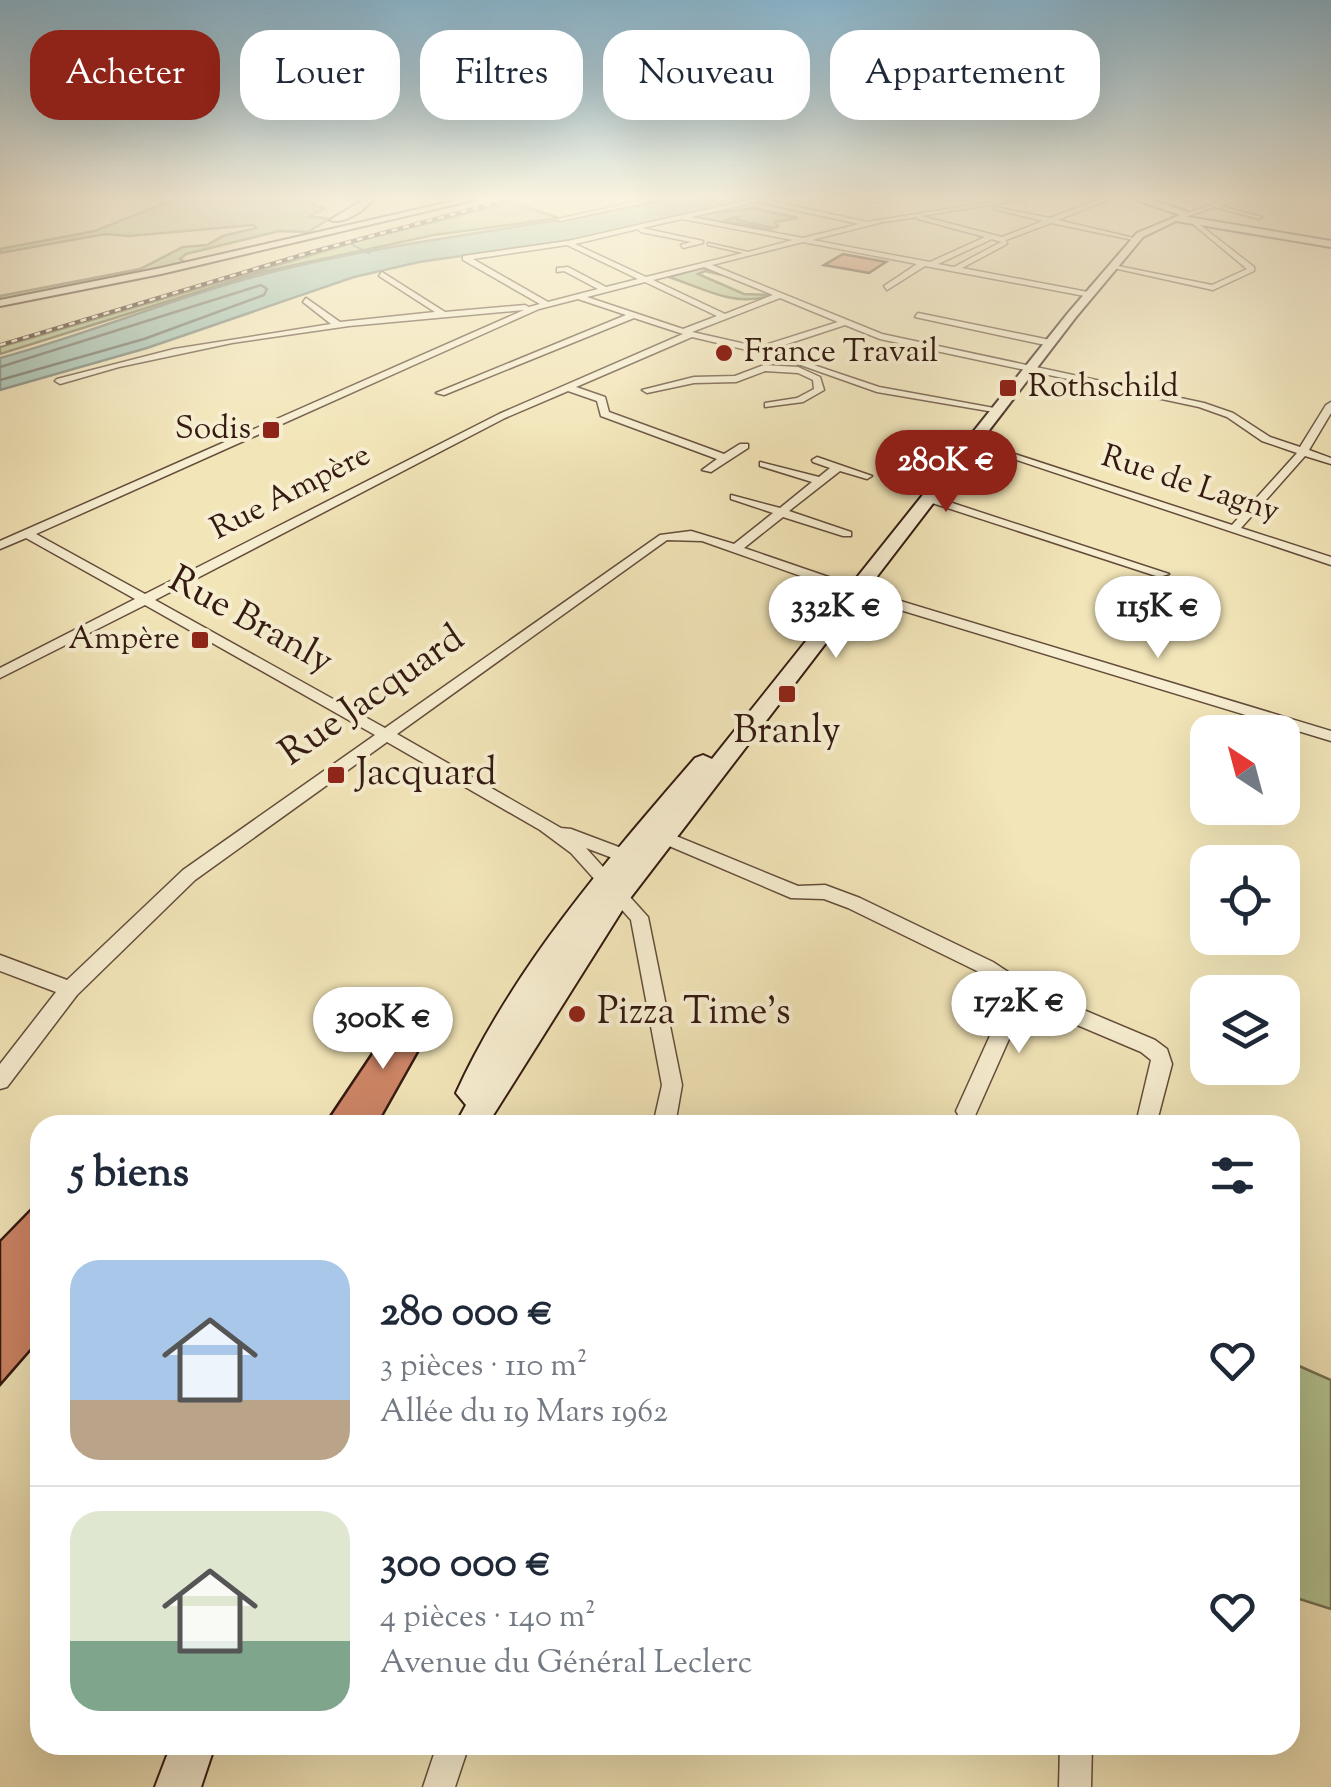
<!DOCTYPE html>
<html lang="fr">
<meta charset="utf-8">
<style>
:root{--surface:#fff;--page:#f2f2f3;--text:#1f2937;--muted:#747a83;--line:#e0e1e3;--accent:#8f2418}
body{margin:0;font-family:"Sorts Mill Goudy",serif;background:var(--page);color:var(--text);height:100vh;display:flex;flex-direction:column;font-size:38px;white-space:nowrap}
*{box-sizing:border-box;margin:0}
p{font-size:32px;color:var(--muted)}
.icon{flex:none;width:55px;height:55px;fill:none;stroke:currentColor;stroke-width:2;stroke-linecap:round;stroke-linejoin:round}
.map{position:relative;flex:1;overflow:hidden}
.side{position:absolute;left:30px;top:1115px;width:1270px;height:640px;display:flex;flex-direction:column;background:var(--surface);border-radius:30px;box-shadow:0 10px 40px #0002}
.side>*{flex:none}
.banner{position:absolute;left:30px;top:30px;width:1272px;height:90px;display:flex;gap:20px}
.needle{width:65px;rotate:324deg}
.fabs{position:absolute;left:1190px;top:715px;display:grid;gap:20px}
.fabs a{display:grid;place-items:center;width:110px;height:110px;border-radius:20px;background:var(--surface);box-shadow:0 10px 40px #0002;font-size:50px}
.price{position:absolute;translate:-50% -85px;padding:0 22px;border-radius:35px;background:#fff;color:#222;font-size:32px;line-height:65px;filter:drop-shadow(0 2px 5px #0008)}
.price::after{content:'';position:absolute;left:50%;top:60px;width:30px;height:22px;margin-left:-15px;background:inherit;clip-path:polygon(0 0,100% 0,50% 100%)}
.price.selected{background:var(--accent);color:#fff}
ul{padding:0;list-style:none}
li{display:flex;align-items:center;gap:30px;height:250px;padding:0 40px}
li+li{border-top:2px solid var(--line)}
li span{display:grid;place-items:center;flex:none;width:280px;height:200px;border-radius:30px;color:#555}
li>.icon{margin-inline-start:auto}
span .icon{width:120px;height:120px;fill:#fffc;stroke-width:1}
li b{font-size:42px}
h2{display:flex;justify-content:space-between;align-items:center;height:120px;padding:0 40px;font-size:42px}
.tag{padding:0 35px;border-radius:30px;background:var(--surface);box-shadow:0 10px 40px #0002;font-size:35px;line-height:90px}
.tag.selected{background:var(--accent);color:#fff}
.map>svg:first-child{display:block}
.green{fill:#b5c693;stroke:#747052;stroke-width:2.5}
.water{fill:#9bbfb2;stroke:#727d72;stroke-width:2.5}
.lines{fill:none;stroke-linecap:round;stroke-linejoin:round}
.shore{stroke:#686c62;stroke-width:2.5}
.stream{stroke:#727d72;stroke-width:2.5}
.building{fill:#cd8566;stroke:#341a11;stroke-width:2.5}
.street-casing{stroke:#644d3b;stroke-width:3}
.secondary-casing{stroke:#341a11;stroke-width:4}
.street{fill:#f7eed1;fill-rule:evenodd}
.secondary{fill:#f7eed1;fill-rule:evenodd}
.rail-casing{stroke:#341a11;stroke-width:4}
.rail{stroke:#f7eed1;stroke-width:2.5;stroke-dasharray:6;stroke-linecap:butt}
.poi-dot{fill:#8f2418;stroke:#f7eed1;stroke-width:4}
.labels{text-anchor:middle;dominant-baseline:central;stroke-width:8;stroke-linejoin:round;paint-order:stroke}
.far-poi-label{font-size:32px;fill:#341a11;stroke:#f7eed1;text-anchor:start}
.far-street-label{font-size:32px;fill:#341a11;stroke:#f7eed1}
.street-label{font-size:38px;fill:#341a11;stroke:#f7eed1}
.poi-label{font-size:38px;fill:#341a11;stroke:#f7eed1;text-anchor:start}
</style>
<div class="map">
<svg width="1331" height="1787" viewBox="0 0 1331 1787">
<rect width="100%" height="100%" fill="#f2e5b8"/>
<filter id="stains"><feTurbulence type="fractalNoise" baseFrequency=".002" numOctaves="4"/><feColorMatrix values="0 0 0 0 .2 0 0 0 0 .09 0 0 0 0 .02 0 0 0 .5 -.17"/></filter>
<radialGradient id="worn" r=".72"><stop offset=".6" stop-color="#630" stop-opacity="0"/><stop offset="1" stop-color="#630" stop-opacity=".3"/></radialGradient>
<path class="green" d="M172 200H319L312 204 325 208 310 216 329 219 308 232 279 231 186 254 180 259 186 263 0 301V296L140 269 183 247 207 245 223 236 256 228 253 225 129 236 105 234 0 253V249L95 231Z
M512 202 559 218 434 235 258 273 0 354V347L365 239Z
M752 208 798 218 775 222 778 226 774 228 736 220 738 217 724 221 770 229 765 231 691 216C712 211 732 213 752 208Z
M702 268 722 275 705 271 698 274 744 294 772 295C735 308 705 289 669 277Z
M1290 1362 1331 1380V1609L1290 1596Z"/>
<path class="water" d="M665 200H749L578 239 419 262 354 277 147 348 0 390V358C93 333 182 294 276 271 404 239 536 228 665 200Z"/>
<g class="lines">
<path class="shore" d="M0 367 261 285 267 289 264 295 144 339 0 380"/>
<path class="stream" d="M349 243 369 253"/>
</g>
<path class="building" d="M843 254 886 262 869 273 824 265Z
M405 1004 425 1016 426 1038 377 1125H337L328 1119Z
M40 1200V1339L0 1385V1241Z"/>
<g class="lines">
<g class="street-casing">
<path id="street" d="M645 200H658L560 221 557 219Z
M748 200H767L867 222 1003 200H1020L921 216 1002 237 1043 221 994 209V207L1050 218 1098 200H1107L1058 220 1138 239V241L1051 223 1006 240 1007 244 962 268 1093 293 1090 297 925 266 887 290 884 286 917 264 803 242 712 265 882 334 1204 403 1233 413 1270 437 1300 447 1326 405 1331 402V413L1309 450 1331 458V464L1305 456 1241 528 1331 557V565L969 444 978 442 1232 525 1297 453 1262 441 1227 417 1199 407 880 339 845 325 769 350 879 387 1005 410 1000 413 877 392 781 358 692 337 576 387 605 397 609 412 724 454 740 444H748V448L711 472 702 470 717 459 601 416 597 401 568 391 505 418 155 600 385 728 660 535 691 531 734 544 773 513 731 499V495L780 508 812 482 760 466V462L819 477 830 468 813 462 812 460 817 457 872 476 867 479 840 471 789 511 851 532V536H843L783 517 744 548 884 596 1331 731V741L874 602 702 541 667 540 397 734 561 828 571 829 640 855 642 860 640 865 634 866 586 848 648 917 682 1085 675 1125H653L662 1085 631 920 571 853 540 830 387 742 195 880 77 995 7 1087 0 1089V1064L56 992 0 971V955L67 980 183 870 375 735 145 605 0 678V668L135 599 26 538 0 549V541L524 310 349 326 232 343 119 367 60 384 55 381 57 379 174 349 331 324 303 302 306 298 340 322 435 312 379 276 382 272 445 312 525 305 529 307 540 304 463 260V256L568 241ZM757 202 859 224 803 238 691 217ZM918 217V219L985 237 930 262 812 240 883 222ZM682 219 793 240 748 252 708 243V245L743 253 646 277 575 244 638 229 641 232 691 242 681 245 683 248 703 243V241L642 228ZM992 239 1001 242 954 267 938 264ZM567 245 638 279 606 287 568 267 557 268V272L564 271 598 289 548 302 473 259ZM704 267 773 295 725 314 653 280ZM645 282 717 316 683 329 587 297ZM780 298 838 322 759 347 692 332ZM578 299 626 315 436 393 444 395 634 318 683 334 499 414 145 594 36 534 539 309Z
M853 200H888L885 202Z
M1224 200H1234L1220 206 1262 217 1259 219 1215 207 1185 217 1182 215Z
M1195 221 1254 267V271L1213 290 1109 267 1113 265 1212 285 1247 269 1193 224Z
M918 313 1050 340 1054 343 1050 346 915 317Z
M764 365 798 367 820 377 824 390 803 402 765 407V403L797 398 814 389 813 380 798 373 765 371 736 382 694 383 647 393 642 390 694 377 735 376Z
M926 497H934L1169 574 1159 577 926 501Z
M654 827 798 886 825 885 860 898 993 962 1034 989 1155 1040 1167 1049 1172 1064 1156 1125H1140L1137 1119 1151 1060 1141 1052 1025 1003 974 1118 967 1121 960 1118 956 1111 1007 998V992L979 972 848 908 824 899 791 898 648 837 646 833 648 829Z
M437 1745H469L455 1787H423Z
M1060 1745H1092L1091 1787H1059Z"/>
</g>
<g class="secondary-casing">
<path id="secondary" d="M363 200H372C365 211 342 225 330 220Z
M458 200H474L161 274 0 306V300L161 268Z
M1137 200H1151L1186 211 1188 217 1331 241V247L1176 221 1143 237 1076 317 628 901 487 1125H455L466 1105 456 1093C513 968 606 861 695 758L703 755 712 759 1068 313 1137 233 1180 215Z
M171 1745H215L201 1787H155Z"/>
</g>
<use href="#street" class="street"/>
<use href="#secondary" class="secondary"/>
<g class="rail-casing">
<path id="rail" d="M0 345 315 251 507 200"/>
</g>
<use href="#rail" class="rail"/>
</g>
<linearGradient id="sky" x2="0" y2="1"><stop stop-color="#89b8d2"/><stop offset="0.44" stop-color="#f9f3df"/><stop offset="1" stop-color="#f9f3df" stop-opacity="0"/></linearGradient>
<rect width="1331" height="450" fill="url(#sky)"/>
<g class="poi-dot">
<circle cx="724" cy="353" r="10"/>
<rect x="998" y="378" width="20" height="20" rx="5"/>
<rect x="261" y="420" width="20" height="20" rx="5"/>
<rect x="190" y="630" width="20" height="20" rx="5"/>
<rect x="777" y="684" width="20" height="20" rx="5"/>
<rect x="326" y="765" width="20" height="20" rx="5"/>
<circle cx="577" cy="1014" r="10"/>
</g>
<g class="labels">
<g class="far-poi-label">
<text x="744" y="353">France Travail</text>
<text x="1028" y="388">Rothschild</text>
<text x="251" y="430" text-anchor="end">Sodis</text>
<text x="180" y="640" text-anchor="end">Ampère</text>
</g>
<g class="far-street-label">
<text transform="translate(1190 485) rotate(18)">Rue de Lagny</text>
<text transform="translate(291 493) rotate(-27)">Rue Ampère</text>
</g>
<g class="street-label">
<text transform="translate(250 622) rotate(29)">Rue Branly</text>
<text transform="translate(373 697) rotate(-35)">Rue Jacquard</text>
</g>
<g class="poi-label">
<text x="787" y="733" text-anchor="middle">Branly</text>
<text x="356" y="775">Jacquard</text>
<text x="597" y="1014">Pizza Time's</text>
</g>
</g>
<rect width="100%" height="100%" filter="url(#stains)"/>
<rect width="100%" height="100%" fill="url(#worn)"/>
</svg>
<div class="fabs">
<a><svg class="needle" viewBox="-14 -14 28 28"><path d="M0-13l5 13h-10z" fill="#e53935"/><path d="M0 13l5-13h-10z" fill="#747a83"/></svg></a>
<a><svg class="icon" aria-label="locate" viewBox="0 0 24 24"><circle cx="12" cy="12" r="6"/><path d="M12 2v4M12 18v4M2 12h4M18 12h4"/></svg></a>
<a><svg class="icon" aria-label="layers" viewBox="0 0 24 24"><path d="M12 4l9 5-9 5-9-5zM3 14l9 5 9-5"/></svg></a>
</div>
<b class="price selected" style="left:946px;top:515px">280K €</b>
<b class="price" style="left:836px;top:661px">332K €</b>
<b class="price" style="left:1158px;top:661px">115K €</b>
<b class="price" style="left:1019px;top:1056px">172K €</b>
<b class="price" style="left:383px;top:1072px">300K €</b>
<div class="banner">
<a class="tag selected">Acheter</a>
<a class="tag">Louer</a>
<a class="tag">Filtres</a>
<a class="tag">Nouveau</a>
<a class="tag">Appartement</a>
</div>
<section class="side">
<h2>5 biens<svg class="icon" aria-label="filters" viewBox="0 0 24 24"><path d="M4 7h16M4 17h16"/><circle cx="9" cy="7" r="2"/><circle cx="15" cy="17" r="2"/></svg></h2>
<ul>
<li><span style="background:linear-gradient(#a9c7e8 70%,#b9a48a 0)"><svg class="icon" aria-label="home" viewBox="0 0 24 24"><path d="M3 11l9-7 9 7M6 9v11h12V9"/></svg></span><div><b>280 000 €</b><p>3 pièces · 110 m²</p><p>Allée du 19 Mars 1962</p></div><svg class="icon" aria-label="heart" viewBox="0 0 24 24"><path d="M12 20l-8-8c-3-5 5-10 8-4 3-6 11-1 8 4z"/></svg></li>
<li><span style="background:linear-gradient(#dfe7d0 65%,#7fa58c 0)"><svg class="icon" aria-label="home" viewBox="0 0 24 24"><path d="M3 11l9-7 9 7M6 9v11h12V9"/></svg></span><div><b>300 000 €</b><p>4 pièces · 140 m²</p><p>Avenue du Général Leclerc</p></div><svg class="icon" aria-label="heart" viewBox="0 0 24 24"><path d="M12 20l-8-8c-3-5 5-10 8-4 3-6 11-1 8 4z"/></svg></li>
</ul>
</section>
</div>
